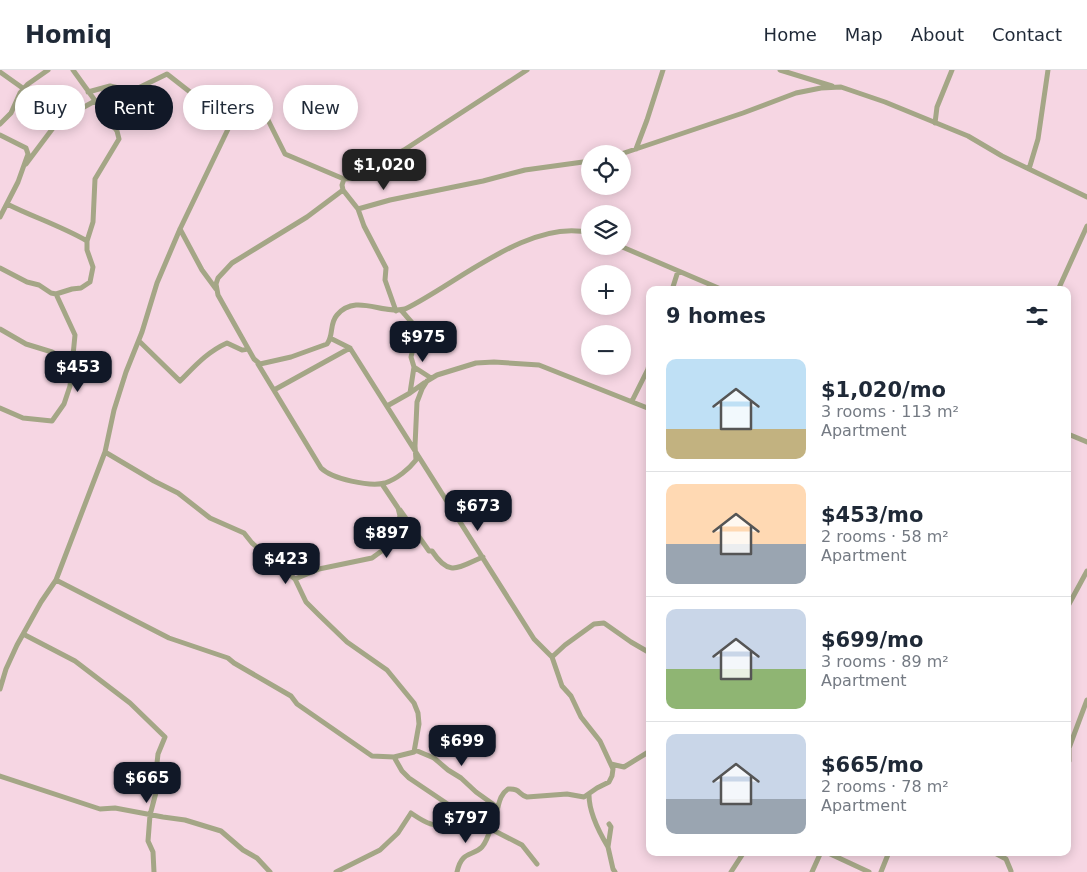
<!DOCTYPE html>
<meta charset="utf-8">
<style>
:root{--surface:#fff;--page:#f6f6f7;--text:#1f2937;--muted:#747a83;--line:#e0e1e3;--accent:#111827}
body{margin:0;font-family:"DejaVu Sans",sans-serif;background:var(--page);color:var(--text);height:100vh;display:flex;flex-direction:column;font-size:19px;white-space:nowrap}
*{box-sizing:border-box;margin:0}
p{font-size:16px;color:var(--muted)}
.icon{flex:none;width:28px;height:28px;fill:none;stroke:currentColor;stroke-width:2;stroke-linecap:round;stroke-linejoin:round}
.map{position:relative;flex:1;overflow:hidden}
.sheet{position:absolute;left:646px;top:216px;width:425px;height:570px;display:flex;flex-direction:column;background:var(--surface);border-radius:10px;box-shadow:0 2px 12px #0003}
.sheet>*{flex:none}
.top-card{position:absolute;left:15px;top:15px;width:475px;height:45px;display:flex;gap:10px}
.controls{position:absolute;left:581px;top:75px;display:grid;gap:10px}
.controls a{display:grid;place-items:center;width:50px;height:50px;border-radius:50%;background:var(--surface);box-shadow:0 2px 12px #0003;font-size:25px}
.price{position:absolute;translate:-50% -42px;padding:0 11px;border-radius:10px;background:var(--accent);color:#fff;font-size:16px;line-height:32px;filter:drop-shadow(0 1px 2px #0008)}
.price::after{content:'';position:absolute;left:50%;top:30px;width:15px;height:11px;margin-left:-8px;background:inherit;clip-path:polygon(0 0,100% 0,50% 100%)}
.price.on{background:#222;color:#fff}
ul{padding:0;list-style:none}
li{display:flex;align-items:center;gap:15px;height:125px;padding:0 20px}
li+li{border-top:1px solid var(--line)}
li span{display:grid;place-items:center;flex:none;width:140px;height:100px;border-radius:10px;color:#555}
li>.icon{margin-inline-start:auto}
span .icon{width:60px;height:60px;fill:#fffc;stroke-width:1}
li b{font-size:21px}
h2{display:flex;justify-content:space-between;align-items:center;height:60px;padding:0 20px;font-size:21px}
.tag{padding:0 18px;border-radius:22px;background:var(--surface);box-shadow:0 2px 12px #0003;font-size:18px;line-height:45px}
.tag.on{background:var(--accent);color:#fff}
header{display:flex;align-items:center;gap:30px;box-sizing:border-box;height:70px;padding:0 25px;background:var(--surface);border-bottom:1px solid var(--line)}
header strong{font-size:24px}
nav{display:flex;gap:28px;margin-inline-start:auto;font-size:18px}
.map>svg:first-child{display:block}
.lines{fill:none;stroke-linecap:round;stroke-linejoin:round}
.street{stroke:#a4a686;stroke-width:5}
</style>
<header>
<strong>Homiq</strong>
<nav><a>Home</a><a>Map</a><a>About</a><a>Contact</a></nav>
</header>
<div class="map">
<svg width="1087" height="802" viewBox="0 0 1087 802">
<rect width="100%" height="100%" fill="#f6d6e3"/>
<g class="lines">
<path class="street" d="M780 0 832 16
M0 2 24 19
M226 47C235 39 243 43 252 47 257 48 263 49 268 50L285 84 344 109
M935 53 937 37 952 0
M0 54 11 43 20 23 28 14 48 0
M0 65 26 78 28 84 18 112 0 147
M636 79 647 50 663 0
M621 84 743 43 796 23 821 18 841 17 885 32 968 66 1002 86 1087 127
M590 93 583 92 525 100 483 111 390 130 358 139 343 120 307 147 232 193 218 208 216 214 218 225 254 289 260 294 291 287 327 274C334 265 329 254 337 245 356 223 382 245 405 239 455 215 531 147 590 163
M26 94 53 58 73 43 95 31
M1029 99 1038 69 1048 0
M343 120 342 115 344 109 355 108 404 80 527 0
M7 134C33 147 61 156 87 171
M358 139 364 156 386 198 385 210 396 241
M180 159 202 200 216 219
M620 176 723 220
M0 198 27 212 39 215 51 223 56 224 72 219 81 218 90 212 93 197 87 180V171L93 152 95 109 119 69 117 61 73 0
M672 220 678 201
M1058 220 1087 156
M0 259 26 274 52 282 72 294
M330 268 350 278
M139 271 180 311C195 296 207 282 227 273L242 280 248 279
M258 294 321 398C332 409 370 417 385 413 397 409 409 399 416 390L415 376 417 332 422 319 427 311 437 305 476 293 494 292 539 295 650 339
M414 297 431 308
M274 320 350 278 534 569 552 587 562 616 571 626 581 647 600 671 613 699 612 706 609 712 597 718 584 727 567 724 527 727C519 725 520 718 508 719 496 727 500 743 491 753 482 763 443 758 431 754 424 752 417 747 411 743L398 763 380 780 336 802
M410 323 424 313
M632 331 648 299 650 289
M387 336 410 323 414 297 411 287 417 262 414 255 401 240
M0 338 23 348 52 351 64 334 70 316 75 265 56 224
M1068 364 1087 372
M105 382 154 411 178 423 210 448 244 463 252 473 295 509 306 532 319 545 347 572 387 600 414 633 418 643 419 654 414 682 394 687
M400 440 429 481H432C450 508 458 497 483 487
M295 509 319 499 372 488 390 475 400 446 398 438 382 414
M56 510 169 568 228 588 234 593 291 626 297 634 372 686 394 687 402 701 409 708 455 739 467 743 485 756 522 775 537 794
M1068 536 1087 501
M25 565 75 591 130 633 165 667 158 684 156 702 158 715 150 745 148 771 153 782 154 802
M552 587 565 575 594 554 604 553 631 572 650 583
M0 619 6 599 17 575 41 532 56 510 105 382 114 340 126 302 142 262 157 213 180 159 230 55 224 43 199 29 167 4 132 21 110 16 88 22
M415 680 434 688 448 700 461 708 476 722 497 737
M1068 693 1069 691V678L1087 630
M611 694 624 697 650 681
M0 706 100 739 115 738 163 747 185 750 221 761 243 780 257 788 270 802
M589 725C589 743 599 762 608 777
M609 754 611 757 608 777 613 799 615 802
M826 782 869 802
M993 782 1006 789 1011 801
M457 802C462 780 472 787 482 777 487 771 489 764 491 757
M731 802 744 782
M812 802 821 782
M881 802 889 782"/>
</g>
</svg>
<div class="controls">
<a><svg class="icon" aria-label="locate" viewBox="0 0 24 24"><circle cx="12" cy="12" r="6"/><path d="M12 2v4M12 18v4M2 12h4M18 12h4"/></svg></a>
<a><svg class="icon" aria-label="layers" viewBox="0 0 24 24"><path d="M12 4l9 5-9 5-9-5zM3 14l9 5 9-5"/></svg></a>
<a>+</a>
<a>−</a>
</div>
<b class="price on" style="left:384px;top:121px">$1,020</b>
<b class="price" style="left:423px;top:293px">$975</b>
<b class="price" style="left:78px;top:323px">$453</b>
<b class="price" style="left:478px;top:462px">$673</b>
<b class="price" style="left:387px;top:489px">$897</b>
<b class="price" style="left:286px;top:515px">$423</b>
<b class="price" style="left:462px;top:697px">$699</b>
<b class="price" style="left:147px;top:734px">$665</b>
<b class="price" style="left:466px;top:774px">$797</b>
<div class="top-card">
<a class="tag">Buy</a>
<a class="tag on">Rent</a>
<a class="tag">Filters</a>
<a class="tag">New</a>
</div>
<section class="sheet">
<h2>9 homes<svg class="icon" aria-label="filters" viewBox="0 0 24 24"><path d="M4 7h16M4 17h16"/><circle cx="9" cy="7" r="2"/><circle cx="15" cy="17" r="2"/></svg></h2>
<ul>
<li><span style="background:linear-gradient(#bfe0f5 70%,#c2b280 0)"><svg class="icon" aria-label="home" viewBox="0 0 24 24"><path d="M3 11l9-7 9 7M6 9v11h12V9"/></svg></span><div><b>$1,020/mo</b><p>3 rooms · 113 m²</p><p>Apartment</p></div></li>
<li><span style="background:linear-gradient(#ffd9b3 60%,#9aa5b1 0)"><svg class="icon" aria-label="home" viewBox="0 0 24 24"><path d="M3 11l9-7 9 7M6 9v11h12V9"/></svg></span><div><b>$453/mo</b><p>2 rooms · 58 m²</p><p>Apartment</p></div></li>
<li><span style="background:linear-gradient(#c9d6e8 60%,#8fb573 0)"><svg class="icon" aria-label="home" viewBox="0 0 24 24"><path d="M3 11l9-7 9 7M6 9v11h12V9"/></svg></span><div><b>$699/mo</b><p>3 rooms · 89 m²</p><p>Apartment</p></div></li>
<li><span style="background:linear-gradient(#c9d6e8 65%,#9aa5b1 0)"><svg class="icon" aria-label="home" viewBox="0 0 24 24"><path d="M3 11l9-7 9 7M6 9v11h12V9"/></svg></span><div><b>$665/mo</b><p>2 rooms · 78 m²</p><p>Apartment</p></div></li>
</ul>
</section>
</div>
